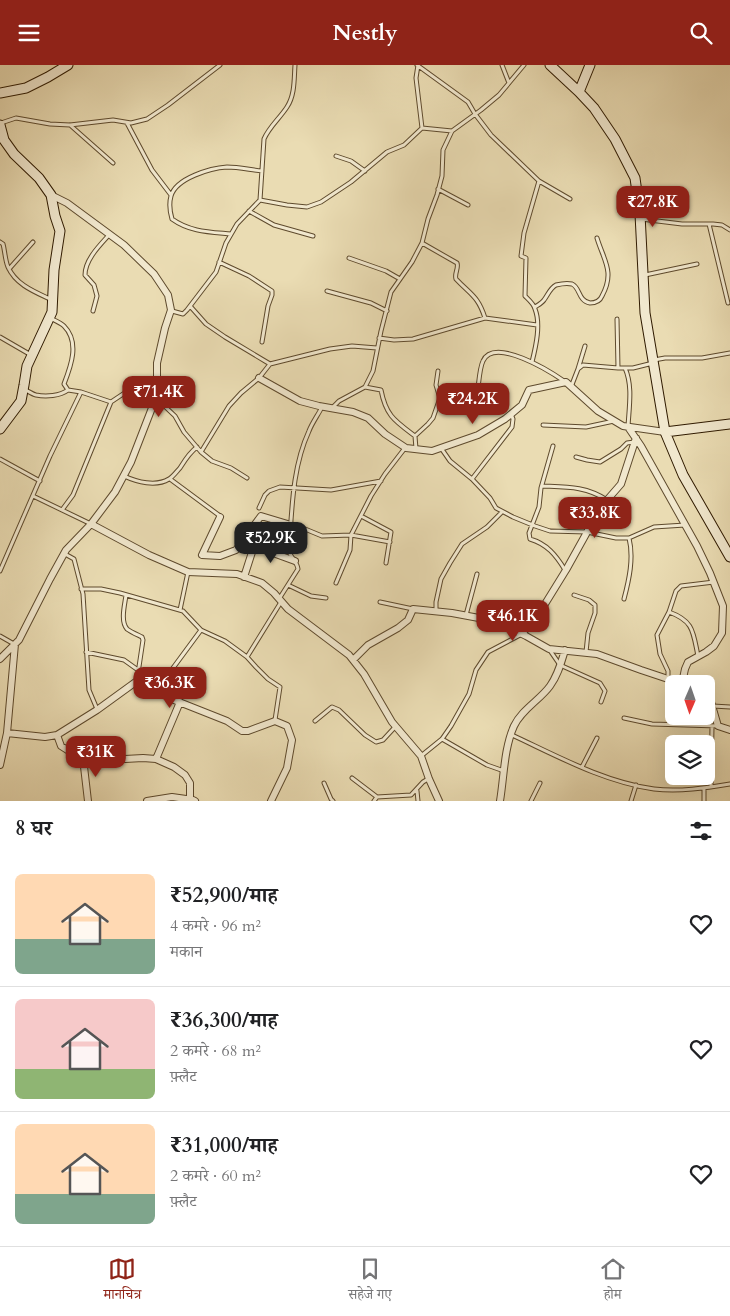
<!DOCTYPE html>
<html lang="hi">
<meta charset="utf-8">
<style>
:root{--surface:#fff;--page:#f6f6f6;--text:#202124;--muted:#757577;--line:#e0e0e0;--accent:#8f2418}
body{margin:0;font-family:Cardo,"Noto Serif Devanagari",serif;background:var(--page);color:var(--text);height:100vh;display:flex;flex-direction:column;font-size:19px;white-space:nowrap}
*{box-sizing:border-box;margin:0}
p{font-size:16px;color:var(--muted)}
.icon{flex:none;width:28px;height:28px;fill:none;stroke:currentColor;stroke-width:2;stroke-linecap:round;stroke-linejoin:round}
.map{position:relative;height:736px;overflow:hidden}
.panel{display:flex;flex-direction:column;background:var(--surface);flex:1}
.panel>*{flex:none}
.needle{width:32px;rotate:182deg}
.tools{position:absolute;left:665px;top:610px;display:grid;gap:10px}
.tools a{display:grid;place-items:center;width:50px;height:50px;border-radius:8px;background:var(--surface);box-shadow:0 5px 20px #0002;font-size:25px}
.price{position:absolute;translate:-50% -42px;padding:0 11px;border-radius:10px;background:var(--accent);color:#fff;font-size:16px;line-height:32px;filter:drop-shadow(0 1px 2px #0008)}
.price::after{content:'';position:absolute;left:50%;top:30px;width:15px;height:11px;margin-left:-8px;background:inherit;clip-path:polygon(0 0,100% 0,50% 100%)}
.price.current{background:#222;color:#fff}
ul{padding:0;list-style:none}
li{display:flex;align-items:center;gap:15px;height:125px;padding:0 15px}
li+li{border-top:1px solid var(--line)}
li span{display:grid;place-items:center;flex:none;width:140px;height:100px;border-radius:8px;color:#555}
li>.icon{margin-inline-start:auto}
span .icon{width:60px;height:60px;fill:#fffc;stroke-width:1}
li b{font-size:21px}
h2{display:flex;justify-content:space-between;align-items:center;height:60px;padding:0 15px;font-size:21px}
header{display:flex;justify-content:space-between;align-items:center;height:65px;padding:0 15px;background:var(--accent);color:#fff;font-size:22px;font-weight:700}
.dock{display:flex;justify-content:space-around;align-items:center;height:70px;border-top:1px solid var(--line);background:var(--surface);font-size:14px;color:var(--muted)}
.dock a{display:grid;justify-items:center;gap:2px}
.dock .current{color:var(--accent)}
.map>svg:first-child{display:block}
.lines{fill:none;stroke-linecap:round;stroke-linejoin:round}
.lane-casing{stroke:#5e4a2d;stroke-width:5}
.street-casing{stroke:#5e4a2d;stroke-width:8}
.secondary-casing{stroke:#2f1a00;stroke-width:11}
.lane{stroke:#f1e8ce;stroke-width:3}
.street{stroke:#f1e8ce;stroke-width:6}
.secondary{stroke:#f1e8ce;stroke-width:9}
</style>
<header><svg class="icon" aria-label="menu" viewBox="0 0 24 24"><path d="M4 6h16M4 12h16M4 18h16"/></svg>Nestly<svg class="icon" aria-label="search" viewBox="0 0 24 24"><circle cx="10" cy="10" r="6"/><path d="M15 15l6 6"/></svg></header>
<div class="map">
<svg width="730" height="736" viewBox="0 0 730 736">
<rect width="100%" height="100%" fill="#eadcb3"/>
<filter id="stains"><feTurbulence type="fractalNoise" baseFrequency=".004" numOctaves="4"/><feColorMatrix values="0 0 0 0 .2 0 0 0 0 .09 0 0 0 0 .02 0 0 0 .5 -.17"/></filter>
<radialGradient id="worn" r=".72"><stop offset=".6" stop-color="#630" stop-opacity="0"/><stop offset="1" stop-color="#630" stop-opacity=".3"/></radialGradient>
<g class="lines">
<g class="lane-casing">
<path id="lane" d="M417 0 468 37 475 49 491 70 539 116 524 168 521 191 526 193 525 231C528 234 534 239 535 244 541 259 536 281 532 297
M502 0 509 18
M1 58 16 53 50 59 70 60 113 55 131 58 147 54 168 40 220 0
M127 58 152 105 171 130
M70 60 113 98
M422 63 452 66
M336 91 351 96 365 106
M539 116 570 134
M438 124 468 140
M260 135 287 140 307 142 321 137 351 117 387 87 404 80 422 63 416 13 418 0
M249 146 274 160 313 171
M641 154 682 159H713L722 160 730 165
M709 159 728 238
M231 169C210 167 190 167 172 154 170 147 169 138 171 131 176 113 211 103 227 102 239 102 251 105 262 106
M0 177 3 179C5 186 5 195 8 202 16 220 35 227 52 235
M422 178 457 198C459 203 454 209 456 214 471 230 478 231 485 253
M349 193 386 206 400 214
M219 197 249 211 272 226V230L268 241 262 277
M9 204 33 177
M645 210 697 199
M327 226 371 238 387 246
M190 241 206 259 225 272 270 299
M535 242C538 240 542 238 544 235 548 230 550 223 556 220 560 219 568 218 572 219 580 222 578 236 590 238 596 238 600 236 602 231 615 207 604 196 597 173
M93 246 97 231 94 220 85 210C85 195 99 181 109 170
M172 246 183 249 187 245 216 207 226 178 237 159 260 135 264 74C269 62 280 53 287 42 295 30 294 14 295 0
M50 253C54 255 61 258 64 261 80 277 71 301 64 319L68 325
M617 254 618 303
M0 272 31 290
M379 273 394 275 413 274 485 253 537 260
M654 295 665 293H702L730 288
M625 303C633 321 629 342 628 362
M578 304 585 281
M365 322 381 325C386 351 395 356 415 371L416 384
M571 322 578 304 583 300 618 303H633L653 298
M24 324C28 326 32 329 36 330 46 332 60 331 68 325L81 327 111 337 126 327 134 326 156 333 175 351 184 367 201 387 212 396 231 403 247 413
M440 333C452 334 469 333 478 323 479 315 480 302 483 296 494 271 551 307 564 316
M332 343 339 336 365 322 373 306 381 266 391 227 412 197 422 178 428 154 437 130 442 111 443 85 452 66 481 45 499 30 524 0
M543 360 586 362 614 356
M415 371 428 359 433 353 440 333 436 320 438 306
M553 381 541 423 539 442 529 468 530 474C547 479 556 490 565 505
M441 383 450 396 472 414 490 433 496 443 513 452 535 461 550 466 587 467 616 473H629L654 462 685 460
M201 387 229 341 241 328 259 313 270 299 330 284 352 281 377 283
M576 392 587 395 600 397 621 384 627 378 634 377
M0 394 40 416
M124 411C137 417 156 422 169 414 173 412 177 406 180 403 185 395 189 388 197 382
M170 414 220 451
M472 414 512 362 513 354 511 349
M542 421C566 422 586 421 607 435
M33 431 91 459
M259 443 265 430 269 426 280 422 331 425 381 416
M62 445 73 430 111 337
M361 451 391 467 386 498
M291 460 305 464 322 471 351 470 390 477
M65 489 74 494 83 529 89 625 97 644
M0 506 50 391 81 327
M336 518 350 485 351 470 371 431 385 409 405 383
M288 520 311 531 326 533
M81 524H101L120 528 183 546 201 565 225 576 247 592 256 602 268 614 280 622 275 655
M126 530C125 539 120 556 127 564 131 567 138 570 142 572L143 575 137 615
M574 530 589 535 595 540V548L588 568 586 587
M279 534 298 504C297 496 290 493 289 485 292 445 292 403 309 366 312 358 318 350 322 342
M624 534C629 515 634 493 629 473
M380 537 413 544
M180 545 188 507
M436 545V537L441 514 450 498 462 479 487 462 502 447
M669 547C694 556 693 567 698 591
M466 550 477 509
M0 571 14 579
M549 584 560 600 600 618 605 626 601 637
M86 587 124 595 138 605
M247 592 281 537
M668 613V606L660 589 657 570 669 547 676 526 681 521 714 517
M151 623 173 603 201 565
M713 641 730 642
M624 653 652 659 718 661
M315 656 332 642 339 645 365 670 376 677 383 675 395 662
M512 670C557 691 604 717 654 724 679 727 706 723 730 719
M442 674 487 700 504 706
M421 691 442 674 451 661 469 629 476 605 488 587 522 569
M582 702 597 673
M352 713 377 732
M324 718 331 734 333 736
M711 722 712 661
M704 723V736
M417 726 418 736
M374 736 377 732 411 730 423 717 428 714
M531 736 540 718
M631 736 636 720"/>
</g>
<g class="street-casing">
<path id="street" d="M259 313 300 336 319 341 353 347 368 353 385 369 406 383 432 386 478 370 505 354 522 340 529 325 566 317 598 346 623 361 665 367
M628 362 641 381 697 481 710 508 723 541 722 568 714 581 706 587 688 597 685 604 682 618
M220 452 202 490 220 491 236 485 261 451 291 460
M91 459 149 490 188 507 237 509 262 518 274 528 288 544 349 590 364 609 392 657 421 691 429 714 439 736
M241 479 254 481 244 512
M254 481 295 496
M522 569 545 539 566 505 601 442 621 419 636 373
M0 594 19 575 50 514 66 485 91 459 115 427 131 397 157 330V298L165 263 171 245 168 230 154 209 124 180 67 138 51 130
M353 595 368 580 398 563 408 555 413 544 452 548 495 556 526 571 549 584 597 589 641 605 683 619
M706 633 711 637 718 661 730 665
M7 668 45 672 57 670 97 645 137 616 174 635 227 656 242 666H248L275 656 287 661 292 675 287 703 271 736
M57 670 61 681 72 688 89 696 143 693 156 694 174 702 185 710 190 718V734
M83 693 88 736
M156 694 180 637
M0 700 7 668 15 579
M147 736 172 732 193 735 195 736
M500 736C504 712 504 683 514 661 522 644 540 635 550 621 558 610 561 598 565 585"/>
</g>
<g class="secondary-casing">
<path id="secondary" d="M550 0 579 27 594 43 615 74 635 113 640 149 645 248 665 367 683 410 730 492
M579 27 590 0
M0 28 26 23 48 12 68 0
M0 60 4 75 14 89 39 113 51 130 55 151 60 166 54 205 52 247 27 301 24 320 21 336 0 364
M665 367 730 359"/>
</g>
<use href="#lane" class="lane"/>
<use href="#street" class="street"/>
<use href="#secondary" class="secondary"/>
</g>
<rect width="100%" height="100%" filter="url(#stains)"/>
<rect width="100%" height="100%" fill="url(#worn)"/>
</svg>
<div class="tools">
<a><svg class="needle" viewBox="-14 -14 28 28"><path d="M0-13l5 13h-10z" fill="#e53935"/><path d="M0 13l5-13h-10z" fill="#757577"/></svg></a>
<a><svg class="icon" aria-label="layers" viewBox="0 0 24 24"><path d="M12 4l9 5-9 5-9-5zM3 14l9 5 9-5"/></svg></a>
</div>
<b class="price" style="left:653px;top:163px">₹27.8K</b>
<b class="price" style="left:159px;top:353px">₹71.4K</b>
<b class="price" style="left:473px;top:360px">₹24.2K</b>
<b class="price" style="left:595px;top:474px">₹33.8K</b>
<b class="price current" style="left:271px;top:499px">₹52.9K</b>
<b class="price" style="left:513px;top:577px">₹46.1K</b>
<b class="price" style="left:170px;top:644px">₹36.3K</b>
<b class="price" style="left:96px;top:713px">₹31K</b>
</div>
<section class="panel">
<h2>8 घर<svg class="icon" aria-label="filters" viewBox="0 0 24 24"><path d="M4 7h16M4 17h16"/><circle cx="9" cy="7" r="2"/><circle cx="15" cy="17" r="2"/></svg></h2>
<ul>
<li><span style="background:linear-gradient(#ffd9b3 65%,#7fa58c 0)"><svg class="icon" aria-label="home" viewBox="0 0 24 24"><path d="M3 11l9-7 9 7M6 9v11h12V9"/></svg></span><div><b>₹52,900/माह</b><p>4 कमरे · 96 m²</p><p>मकान</p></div><svg class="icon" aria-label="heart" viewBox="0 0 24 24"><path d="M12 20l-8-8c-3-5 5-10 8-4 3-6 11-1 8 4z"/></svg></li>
<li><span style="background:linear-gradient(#f6c9c9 70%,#8fb573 0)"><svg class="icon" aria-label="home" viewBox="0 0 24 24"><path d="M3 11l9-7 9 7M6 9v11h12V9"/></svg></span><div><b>₹36,300/माह</b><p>2 कमरे · 68 m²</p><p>फ़्लैट</p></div><svg class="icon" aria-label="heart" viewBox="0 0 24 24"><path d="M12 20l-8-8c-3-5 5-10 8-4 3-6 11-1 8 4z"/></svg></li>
<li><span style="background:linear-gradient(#ffd9b3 70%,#7fa58c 0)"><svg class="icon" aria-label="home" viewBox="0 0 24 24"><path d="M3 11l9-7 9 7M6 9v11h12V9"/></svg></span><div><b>₹31,000/माह</b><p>2 कमरे · 60 m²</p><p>फ़्लैट</p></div><svg class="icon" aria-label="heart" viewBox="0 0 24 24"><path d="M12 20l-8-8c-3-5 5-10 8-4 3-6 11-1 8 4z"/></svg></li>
</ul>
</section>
<nav class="dock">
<a class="current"><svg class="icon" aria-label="map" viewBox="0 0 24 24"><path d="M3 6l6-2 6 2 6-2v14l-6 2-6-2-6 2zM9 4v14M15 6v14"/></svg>मानचित्र</a>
<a><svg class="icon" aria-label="saved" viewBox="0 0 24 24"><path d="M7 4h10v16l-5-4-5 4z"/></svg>सहेजे गए</a>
<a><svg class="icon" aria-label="home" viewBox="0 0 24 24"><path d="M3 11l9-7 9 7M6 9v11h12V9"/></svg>होम</a>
</nav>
